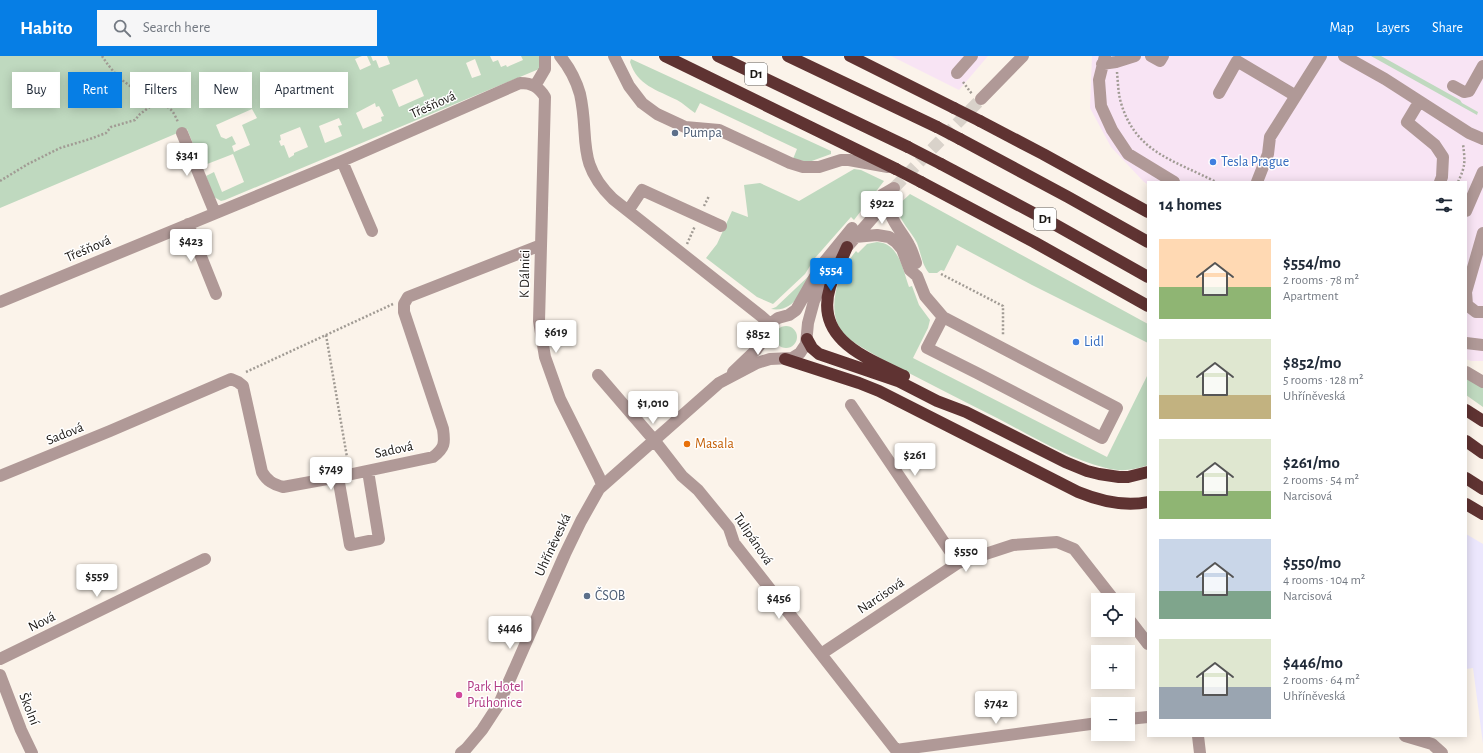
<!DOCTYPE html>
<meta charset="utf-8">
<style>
:root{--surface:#fff;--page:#f6f6f7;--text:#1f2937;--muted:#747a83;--accent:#067ee5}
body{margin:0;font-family:"Alegreya Sans",sans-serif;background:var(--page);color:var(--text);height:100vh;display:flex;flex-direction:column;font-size:15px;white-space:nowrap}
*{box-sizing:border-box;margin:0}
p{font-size:13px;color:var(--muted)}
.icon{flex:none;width:22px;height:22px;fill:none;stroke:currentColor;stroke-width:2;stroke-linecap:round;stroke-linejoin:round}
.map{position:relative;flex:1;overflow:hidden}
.side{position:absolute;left:1147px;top:125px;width:320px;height:556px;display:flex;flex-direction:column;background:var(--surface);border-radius:0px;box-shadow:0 2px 10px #0003}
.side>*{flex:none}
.guide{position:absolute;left:12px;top:16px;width:380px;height:36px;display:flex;gap:8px}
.controls{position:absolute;left:1091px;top:537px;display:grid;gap:8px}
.controls a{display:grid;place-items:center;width:44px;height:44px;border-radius:0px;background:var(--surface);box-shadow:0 2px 10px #0003;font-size:20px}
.price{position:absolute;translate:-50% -34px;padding:0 9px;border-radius:4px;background:#fff;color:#222;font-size:13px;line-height:26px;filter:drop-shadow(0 1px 2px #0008)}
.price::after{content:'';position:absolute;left:50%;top:24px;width:12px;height:9px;margin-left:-6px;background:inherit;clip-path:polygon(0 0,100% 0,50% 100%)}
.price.on{background:var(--accent);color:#fff}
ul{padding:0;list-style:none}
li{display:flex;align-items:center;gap:12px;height:100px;padding:0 12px}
li span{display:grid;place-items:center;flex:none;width:112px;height:80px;border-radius:0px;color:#555}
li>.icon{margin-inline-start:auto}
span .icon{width:48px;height:48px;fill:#fffc;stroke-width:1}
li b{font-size:17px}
h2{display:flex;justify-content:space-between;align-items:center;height:48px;padding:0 12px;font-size:17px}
.chip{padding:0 14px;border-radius:0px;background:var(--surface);box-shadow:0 2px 10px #0003;font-size:14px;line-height:36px}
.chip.on{background:var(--accent);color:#fff}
header{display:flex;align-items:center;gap:24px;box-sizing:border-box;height:56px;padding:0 20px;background:var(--accent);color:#fff}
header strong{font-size:19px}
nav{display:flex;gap:22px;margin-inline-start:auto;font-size:14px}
.search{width:280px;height:36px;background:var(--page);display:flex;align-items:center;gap:10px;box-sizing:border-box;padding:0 14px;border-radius:0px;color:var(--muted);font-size:15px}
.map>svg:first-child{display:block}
.commercial{fill:#f8e4f4}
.industrial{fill:#ece7fd}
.green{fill:#bfd9bf;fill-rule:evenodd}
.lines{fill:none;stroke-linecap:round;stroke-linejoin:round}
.minor-tunnel{stroke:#d9d2ca;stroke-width:12;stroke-dasharray:12 6;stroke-linecap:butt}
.path{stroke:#a19b94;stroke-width:2.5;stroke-dasharray:2 2;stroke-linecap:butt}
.minor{stroke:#b09997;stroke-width:12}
.highway{stroke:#5f3332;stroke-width:12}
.highway-bridge{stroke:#5f3332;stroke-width:12}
.service-dot{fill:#5c6f8a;stroke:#fff;stroke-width:1.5}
.shop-dot{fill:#3f7fe0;stroke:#fff;stroke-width:1.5}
.food-dot{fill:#e8710a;stroke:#fff;stroke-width:1.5}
.hotel-dot{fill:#d1479c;stroke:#fff;stroke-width:1.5}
.labels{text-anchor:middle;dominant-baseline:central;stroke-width:3;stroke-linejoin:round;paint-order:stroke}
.shield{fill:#fff;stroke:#5f5d5a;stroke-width:1}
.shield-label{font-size:13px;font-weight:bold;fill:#1a1714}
.street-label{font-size:14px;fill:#1a1714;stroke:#fff}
.service-label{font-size:14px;fill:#4e5e75;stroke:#fff;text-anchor:start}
.shop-label{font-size:14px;fill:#366cbe;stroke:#fff;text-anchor:start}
.food-label{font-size:14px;fill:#c56008;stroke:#fff;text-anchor:start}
.hotel-label{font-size:14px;fill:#b23c85;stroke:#fff;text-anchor:start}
</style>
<header>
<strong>Habito</strong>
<div class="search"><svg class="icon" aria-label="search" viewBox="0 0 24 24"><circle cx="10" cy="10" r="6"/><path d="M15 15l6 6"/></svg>Search here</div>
<nav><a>Map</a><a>Layers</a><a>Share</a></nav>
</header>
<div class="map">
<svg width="1483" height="697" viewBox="0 0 1483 697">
<rect width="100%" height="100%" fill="#fbf3ea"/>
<path class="commercial" d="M891 0H988L959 34Z
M1092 0H1483V305H1471L1466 303V126H1148V129L1143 125 1111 91 1090 52Z"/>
<path class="industrial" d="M1466 478 1483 488V688L1473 612 1466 613Z"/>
<path class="green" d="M0 0H362L355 3 360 14 371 9 367 0H371L373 5 376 4 379 12 390 8 387 0H490L493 6 498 4 501 11 506 9 507 11 523 4 521 0H539V13L225 144 221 145 214 141 206 120 214 116 222 136 244 126 233 98 202 110 187 73 0 152ZM475 3 481 19 472 22 466 7ZM417 23 424 40 399 51 392 34ZM375 47 376 51 379 50 384 60 381 61 382 65 363 73 356 57ZM252 53 257 62 242 69 250 89 234 96 232 90 236 88 232 80 226 83 221 81 216 69ZM339 62 342 69 338 70 342 80 325 87 319 70ZM300 71 308 91 294 97V99L289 102 284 89 281 90 279 85 281 84 280 79Z
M1371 0H1381L1460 44 1462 47 1478 56 1477 59Z
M631 3 831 95V98L809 106 793 103 797 93 700 47 695 57C689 53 683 47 677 44 657 34 637 29 630 6Z
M854 113 861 114 884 125 854 164 851 161 815 202 805 218 773 248 757 241 706 202 717 188 732 155 748 161 744 129 760 127 799 145Z
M910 138 1148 268V287L1032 229 957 189 944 215 941 214 937 217H929C922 209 921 197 917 187 911 175 899 165 897 150Z
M877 186C899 187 903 214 909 231L912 230 919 249 930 264 928 272 913 302 1107 401 1148 318V409C1134 414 1121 416 1106 412 1068 403 1032 380 997 362 965 346 934 330 903 314 888 306 872 298 858 289 851 285 845 280 840 273 826 249 840 214 856 195L858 197 867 188Z
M813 216C802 233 795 257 771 253L776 251Z
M775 281a11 11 0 1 1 22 0a11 11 0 1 1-22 0Z
M1466 321 1483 332V351L1466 339Z"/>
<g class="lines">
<path class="minor-tunnel" d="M894 132 981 43"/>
<path class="path" d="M102 0C111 14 121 25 135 33 146 41 160 43 170 53 174 56 176 62 178 66
M1117 16C1118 26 1118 37 1121 47 1136 97 1174 104 1216 126
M963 26 972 38
M0 125 28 108 60 92 90 83 106 77 111 71 135 64 140 58 158 45
M1458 126C1466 109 1465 105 1463 88
M704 150 709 140
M687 188 695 170
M941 218 1003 250V279
M326 279 348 407
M246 316 393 248"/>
<path class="minor" d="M560 0C569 11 576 24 580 38 590 82 575 106 613 143L761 260 770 268
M614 0 629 30 642 47 657 58 685 71 719 74 790 107 803 111H819L841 104H849L888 111
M1105 0 1099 24 1101 50 1112 74 1128 98 1174 126
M1151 0 1160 5 1163 0
M1344 0 1385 23 1469 77 1483 83
M1102 8 1116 6 1135 0
M957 17 972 0
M535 30 545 13V0
M1453 30 1464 36 1469 35 1483 10
M1219 37 1237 5 1296 40
M981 43 1023 0
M1419 46 1407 66 1435 89 1443 101 1442 121 1440 126
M182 77 215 157
M342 105 372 175
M1257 126 1268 98 1270 81 1321 0
M891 140C884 160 901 173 909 189 912 194 914 201 916 207
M878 144 882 139 894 132
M628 155 642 134 721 170
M1466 155 1483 116
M188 168 216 238
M1483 177 1466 236 1467 249 1476 256H1483
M855 181 877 179 889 181 896 186 902 193 910 214 917 220 925 240 943 261 1117 352 1102 382 977 317 927 292 943 261
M0 246 342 105 520 27C532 27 539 31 545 41L539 265 545 301 560 343 599 421 602 429
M1466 287 1483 289
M733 316 756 294 763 284 770 268 778 262 789 259 796 254 821 210 852 172
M1466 316 1483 326
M598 319 654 384 682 420 698 434 729 472 734 487 896 694 897 697
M851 349 958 507
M0 420 110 375 231 323 238 326 243 330 262 416C267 425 273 428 283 431L338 421 433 401C445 392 445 387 443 373L404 256V248L408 241 541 189
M338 421 350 489 379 483 368 415
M1128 562 1148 588
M821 598 958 507 1013 489 1057 486 1074 493 1114 544
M0 603 205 503
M0 619 21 674 32 697
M1128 663 1148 661
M1198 680 1200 697
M1405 680 1432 688 1442 697
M896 694 1098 667
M461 697 466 693 482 674 499 648 565 498 581 465 599 433 719 327 757 307 770 303 792 302 800 297 806 288 808 267 814 245 828 215 839 200 890 142"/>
<path class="highway" d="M665 0 896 113
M718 0 908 91
M788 0 937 71
M850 0 954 52
M980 65 1043 98 1148 156
M960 83 1068 141 1148 186
M941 108 1054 168 1148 221
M921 126 1034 186 1148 250
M847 191C841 205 834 218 830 231 814 284 867 302 904 320
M807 283 812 292 819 298 898 325 937 345 966 356 1065 406 1087 415 1099 418 1119 421H1128L1148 416
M785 303 859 327 879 335 1078 436C1100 445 1124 451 1148 446
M1466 354 1483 365
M1466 385 1483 397
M1466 422 1483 433
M1466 448 1483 458"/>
<path class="highway-bridge" d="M954 52 980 65
M937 71 960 83
M908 91 941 108
M896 113 921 126"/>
</g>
<g class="service-dot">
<circle cx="675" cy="77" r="4"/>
<circle cx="587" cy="540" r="4"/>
</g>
<g class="shop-dot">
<circle cx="1213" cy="106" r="4"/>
<circle cx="1076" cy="286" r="4"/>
</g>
<circle class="food-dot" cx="687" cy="388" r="4"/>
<circle class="hotel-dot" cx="459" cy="639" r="4"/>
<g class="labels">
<g class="shield">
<rect x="745" y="7" width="22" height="22" rx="3"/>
<rect x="1034" y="152" width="22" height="22" rx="3"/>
</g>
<g class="shield-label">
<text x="756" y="18">D1</text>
<text x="1045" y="163">D1</text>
</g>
<g class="street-label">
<text transform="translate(433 49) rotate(-24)">Třešňová</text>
<text transform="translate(88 193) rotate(-23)">Třešňová</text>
<text transform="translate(525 218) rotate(-89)">K Dálnici</text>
<text transform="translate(65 378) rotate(-22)">Sadová</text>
<text transform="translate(394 394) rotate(-12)">Sadová</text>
<text transform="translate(753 483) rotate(56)">Tulipánová</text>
<text transform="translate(553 489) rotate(-65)">Uhříněveská</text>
<text transform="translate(881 540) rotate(-34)">Narcisová</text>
<text transform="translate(42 566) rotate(-26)">Nová</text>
<text transform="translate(29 653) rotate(68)">Školní</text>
</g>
<g class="service-label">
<text x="683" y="77">Pumpa</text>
<text x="595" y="540">ČSOB</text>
</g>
<g class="shop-label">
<text x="1221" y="106">Tesla Prague</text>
<text x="1084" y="286">Lidl</text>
</g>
<g class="food-label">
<text x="695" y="388">Masala</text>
</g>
<g class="hotel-label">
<text x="467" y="631">Park Hotel<tspan x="467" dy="16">Průhonice</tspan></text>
</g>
</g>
</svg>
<div class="controls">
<a><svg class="icon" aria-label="locate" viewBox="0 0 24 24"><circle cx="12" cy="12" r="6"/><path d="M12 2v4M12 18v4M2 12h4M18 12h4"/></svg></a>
<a>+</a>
<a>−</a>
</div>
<b class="price" style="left:187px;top:121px">$341</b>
<b class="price" style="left:882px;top:169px">$922</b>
<b class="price" style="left:191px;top:207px">$423</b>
<b class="price on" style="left:831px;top:236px">$554</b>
<b class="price" style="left:556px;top:298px">$619</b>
<b class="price" style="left:758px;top:300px">$852</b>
<b class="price" style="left:653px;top:369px">$1,010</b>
<b class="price" style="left:915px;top:421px">$261</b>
<b class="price" style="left:331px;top:435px">$749</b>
<b class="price" style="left:966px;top:517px">$550</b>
<b class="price" style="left:97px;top:542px">$559</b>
<b class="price" style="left:779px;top:564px">$456</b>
<b class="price" style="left:510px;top:594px">$446</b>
<b class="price" style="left:996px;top:669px">$742</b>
<div class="guide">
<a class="chip">Buy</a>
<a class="chip on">Rent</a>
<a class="chip">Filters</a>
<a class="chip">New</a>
<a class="chip">Apartment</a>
</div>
<section class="side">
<h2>14 homes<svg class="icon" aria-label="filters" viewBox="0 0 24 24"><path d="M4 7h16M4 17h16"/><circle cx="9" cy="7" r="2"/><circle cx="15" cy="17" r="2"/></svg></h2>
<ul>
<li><span style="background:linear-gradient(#ffd9b3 60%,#8fb573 0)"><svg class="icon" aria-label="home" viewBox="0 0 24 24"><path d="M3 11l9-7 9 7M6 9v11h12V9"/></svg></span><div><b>$554/mo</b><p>2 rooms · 78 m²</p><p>Apartment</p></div></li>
<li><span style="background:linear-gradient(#dfe7d0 70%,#c2b280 0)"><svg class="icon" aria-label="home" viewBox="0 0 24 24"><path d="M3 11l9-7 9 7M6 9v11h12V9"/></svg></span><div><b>$852/mo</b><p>5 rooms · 128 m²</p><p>Uhříněveská</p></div></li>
<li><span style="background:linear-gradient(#dfe7d0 65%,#8fb573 0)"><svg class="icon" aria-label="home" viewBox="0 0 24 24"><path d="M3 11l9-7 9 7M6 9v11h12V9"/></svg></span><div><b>$261/mo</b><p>2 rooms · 54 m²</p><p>Narcisová</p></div></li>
<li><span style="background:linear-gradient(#c9d6e8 65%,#7fa58c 0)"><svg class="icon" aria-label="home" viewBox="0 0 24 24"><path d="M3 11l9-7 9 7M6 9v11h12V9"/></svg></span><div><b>$550/mo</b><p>4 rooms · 104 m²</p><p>Narcisová</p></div></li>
<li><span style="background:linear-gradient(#dfe7d0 60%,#9aa5b1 0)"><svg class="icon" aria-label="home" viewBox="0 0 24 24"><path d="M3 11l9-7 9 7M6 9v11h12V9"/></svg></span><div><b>$446/mo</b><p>2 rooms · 64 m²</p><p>Uhříněveská</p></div></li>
</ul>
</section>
</div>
